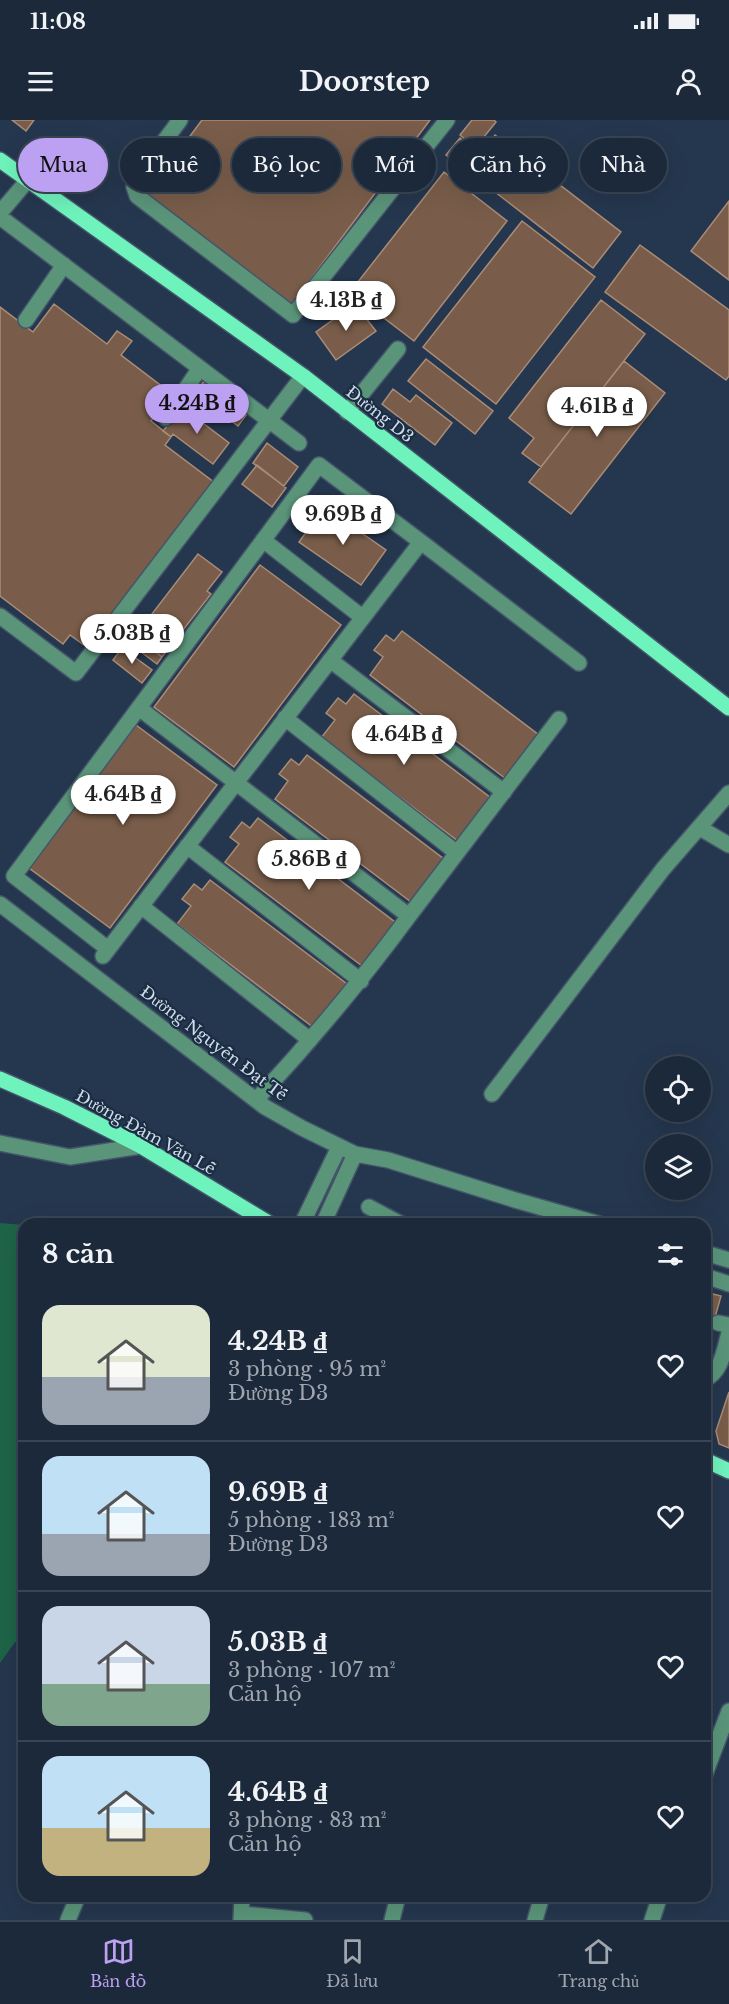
<!DOCTYPE html>
<html lang="vi">
<meta charset="utf-8">
<style>
:root{--surface:#1c293a;--page:#253142;--text:#f1f3f6;--muted:#a0a6af;--line:#3a4554;--accent:#bca0f2}
body{margin:0;font-family:"Libre Baskerville",serif;background:var(--page);color:var(--text);height:100vh;display:flex;flex-direction:column;font-size:22px;white-space:nowrap}
*{box-sizing:border-box;margin:0}
p{font-size:20px;color:var(--muted)}
.icon{flex:none;width:33px;height:33px;fill:none;stroke:currentColor;stroke-width:2;stroke-linecap:round;stroke-linejoin:round}
.map{position:relative;flex:1;overflow:hidden}
.panel{position:absolute;left:18px;top:1098px;width:693px;height:684px;display:flex;flex-direction:column;background:var(--surface);border-radius:18px;box-shadow:0 6px 24px #0002,0 0 0 2px var(--line)}
.panel>*{flex:none}
.hud{position:absolute;left:18px;top:18px;width:693px;height:54px;display:flex;gap:12px}
.fabs{position:absolute;left:645px;top:936px;display:grid;gap:12px}
.fabs a{display:grid;place-items:center;width:66px;height:66px;border-radius:50%;background:var(--surface);box-shadow:0 6px 24px #0002,0 0 0 2px var(--line);font-size:30px}
.price{position:absolute;translate:-50% -51px;padding:0 14px;border-radius:21px;background:#fff;color:#222;font-size:20px;line-height:39px;filter:drop-shadow(0 2px 3px #0008)}
.price::after{content:'';position:absolute;left:50%;top:36px;width:18px;height:14px;margin-left:-9px;background:inherit;clip-path:polygon(0 0,100% 0,50% 100%)}
.price.on{background:var(--accent);color:#111}
ul{padding:0;list-style:none}
li{display:flex;align-items:center;gap:18px;height:150px;padding:0 24px}
li+li{border-top:2px solid var(--line)}
li span{display:grid;place-items:center;flex:none;width:168px;height:120px;border-radius:18px;color:#555}
li>.icon{margin-inline-start:auto}
span .icon{width:72px;height:72px;fill:#fffc;stroke-width:1}
li b{font-size:26px}
h2{display:flex;justify-content:space-between;align-items:center;height:72px;padding:0 24px;font-size:26px}
.pill{padding:0 21px;border-radius:27px;background:var(--surface);box-shadow:0 6px 24px #0002,0 0 0 2px var(--line);font-size:21px;line-height:54px}
.pill.on{background:var(--accent);color:#111}
.status{display:flex;justify-content:space-between;align-items:center;height:42px;padding:0 30px;background:var(--surface);direction:ltr}
.status svg{height:16px;fill:currentColor}
header{display:flex;justify-content:space-between;align-items:center;height:78px;padding:0 24px;background:var(--surface);font-size:27px;font-weight:700}
.menu{display:flex;justify-content:space-around;align-items:center;height:84px;border-top:2px solid var(--line);background:var(--surface);font-size:16px;color:var(--muted)}
.menu a{display:grid;justify-items:center;gap:3px}
.menu .on{color:var(--accent)}
.map>svg:first-child{display:block}
.green{fill:#1e6448}
.building{fill:#795d4a;stroke:#aa8c77;stroke-width:1.5}
.lines{fill:none;stroke-linecap:round;stroke-linejoin:round}
.minor-casing{stroke:#44556a;stroke-width:18}
.major-casing{stroke:#44556a;stroke-width:18}
.minor{stroke:#5a957a;stroke-width:15}
.major{stroke:#6ff3bd;stroke-width:15}
.labels{text-anchor:middle;dominant-baseline:central;stroke-width:4.5;stroke-linejoin:round;paint-order:stroke}
.street-label{font-size:16px;fill:#d0dcea;stroke:#1b2d43}
</style>
<div class="status"><b>11:08</b><svg viewBox="0 0 49 12"><path d="M0 12V9h3v3zM5 12V6h3v6zM10 12V3h3v9zM15 12V0h3v12zM26 1h20v11H26zM47 4h2v5h-2z"/></svg></div>
<header><svg class="icon" aria-label="menu" viewBox="0 0 24 24"><path d="M4 6h16M4 12h16M4 18h16"/></svg>Doorstep<svg class="icon" aria-label="person" viewBox="0 0 24 24"><circle cx="12" cy="8" r="4"/><path d="M4 21q1-7 8-7t8 7"/></svg></header>
<div class="map">
<svg width="729" height="1800" viewBox="0 0 729 1800">
<rect width="100%" height="100%" fill="#25374e"/>
<path class="green" d="M0 1103 24 1105V1522H15L0 1543Z"/>
<path class="building" d="M12 0H34L26 11Z
M202 0H430L292 184 146 75Z
M472 0H494L496 2 475 28 460 15Z
M495 15 621 112 593 148 468 51Z
M460 18 471 27 457 44 446 35Z
M444 52 507 101 414 221 350 172Z
M729 81V160L691 131Z
M522 101 595 157 496 284 423 227Z
M640 125 729 190V256L726 260 605 172Z
M601 180 645 214 541 347 522 333 534 318 509 298Z
M54 184 107 224 117 211 132 221 121 235 172 274 151 301 171 317 165 325 215 363 88 528 70 515 63 524 0 476V187L33 212Z
M355 184 376 211 336 240 316 212Z
M426 239 493 291 475 314 408 261Z
M624 241 665 273 571 394 529 362Z
M204 261 247 294 238 306 195 273Z
M393 269 410 282 416 275 452 303 435 325 382 284Z
M182 287 229 323 213 344 173 314 171 317 163 311Z
M267 323 298 347 284 366 253 343Z
M257 345 286 368 272 387 242 364Z
M324 387 386 430 361 465 299 422Z
M198 434 222 452 207 471 211 474 162 537 135 516Z
M260 445 341 505 234 647 154 587Z
M402 511 539 615 506 659 370 555 383 537 374 530 386 515 394 521Z
M135 516 162 537 157 544 129 523Z
M122 528 152 550 142 563 113 540Z
M354 574 491 678 458 721 321 618 335 600 326 593 338 578 346 584Z
M136 605 217 665 110 808 29 748Z
M307 635 444 739 411 782 275 679 288 661 279 654 291 639 299 645Z
M258 698 395 802 362 846 225 742 239 724 230 717 242 702 250 708Z
M210 760 347 864 314 908 177 804 191 786 182 779 194 764 202 770Z
M705 1172 721 1176 712 1208 705 1206Z
M729 1272V1328L719 1324 716 1311Z"/>
<g class="lines">
<g class="minor-casing">
<path id="minor" d="M180 0 136 59 134 67 137 76 293 195 447 0
M0 93 27 61
M0 97 299 323
M26 200 64 145
M347 292 398 229
M166 298 200 248
M263 420 362 497
M0 496 76 553 303 256
M330 540 504 672
M139 588 409 796C361 861 312 920 256 980
M285 598 457 733
M700 708 729 725
M187 726 361 861
M0 784 265 987 302 1008 355 1034 388 1040 515 1080 599 1104
M141 786 310 920
M409 796 559 599
M108 829 14 756 319 345 421 422
M103 836 421 422 579 543
M492 974 663 749 729 673
M0 1023 70 1037 141 1026
M369 1087 401 1104
M302 1104 339 1027
M323 1104 355 1034
M705 1133 729 1140
M705 1156 729 1164
M718 1203 729 1205
M705 1259C722 1252 724 1229 729 1213
M705 1654 729 1591
M242 1794 305 1800
M68 1800 78 1776
M241 1800 242 1776
M392 1800 398 1776
M535 1800 542 1776
M652 1800 660 1776"/>
</g>
<g class="major-casing">
<path id="major" d="M0 40 303 256 729 588
M0 959 64 987 141 1026 270 1104
M705 1340 729 1351"/>
</g>
<use href="#minor" class="minor"/>
<use href="#major" class="major"/>
</g>
<g class="labels">
<g class="street-label">
<text transform="translate(380 294) rotate(38)">Đường D3</text>
<text transform="translate(214 923) rotate(37)">Đường Nguyễn Đạt Tế</text>
<text transform="translate(146 1012) rotate(29)">Đường Đàm Văn Lễ</text>
</g>
</g>
</svg>
<div class="fabs">
<a><svg class="icon" aria-label="locate" viewBox="0 0 24 24"><circle cx="12" cy="12" r="6"/><path d="M12 2v4M12 18v4M2 12h4M18 12h4"/></svg></a>
<a><svg class="icon" aria-label="layers" viewBox="0 0 24 24"><path d="M12 4l9 5-9 5-9-5zM3 14l9 5 9-5"/></svg></a>
</div>
<b class="price" style="left:346px;top:212px">4.13B ₫</b>
<b class="price on" style="left:197px;top:315px">4.24B ₫</b>
<b class="price" style="left:597px;top:318px">4.61B ₫</b>
<b class="price" style="left:343px;top:426px">9.69B ₫</b>
<b class="price" style="left:132px;top:545px">5.03B ₫</b>
<b class="price" style="left:404px;top:646px">4.64B ₫</b>
<b class="price" style="left:123px;top:706px">4.64B ₫</b>
<b class="price" style="left:309px;top:771px">5.86B ₫</b>
<div class="hud">
<a class="pill on">Mua</a>
<a class="pill">Thuê</a>
<a class="pill">Bộ lọc</a>
<a class="pill">Mới</a>
<a class="pill">Căn hộ</a>
<a class="pill">Nhà</a>
</div>
<section class="panel">
<h2>8 căn<svg class="icon" aria-label="filters" viewBox="0 0 24 24"><path d="M4 7h16M4 17h16"/><circle cx="9" cy="7" r="2"/><circle cx="15" cy="17" r="2"/></svg></h2>
<ul>
<li><span style="background:linear-gradient(#dfe7d0 60%,#9aa5b1 0)"><svg class="icon" aria-label="home" viewBox="0 0 24 24"><path d="M3 11l9-7 9 7M6 9v11h12V9"/></svg></span><div><b>4.24B ₫</b><p>3 phòng · 95 m²</p><p>Đường D3</p></div><svg class="icon" aria-label="heart" viewBox="0 0 24 24"><path d="M12 20l-8-8c-3-5 5-10 8-4 3-6 11-1 8 4z"/></svg></li>
<li><span style="background:linear-gradient(#bfe0f5 65%,#9aa5b1 0)"><svg class="icon" aria-label="home" viewBox="0 0 24 24"><path d="M3 11l9-7 9 7M6 9v11h12V9"/></svg></span><div><b>9.69B ₫</b><p>5 phòng · 183 m²</p><p>Đường D3</p></div><svg class="icon" aria-label="heart" viewBox="0 0 24 24"><path d="M12 20l-8-8c-3-5 5-10 8-4 3-6 11-1 8 4z"/></svg></li>
<li><span style="background:linear-gradient(#c9d6e8 65%,#7fa58c 0)"><svg class="icon" aria-label="home" viewBox="0 0 24 24"><path d="M3 11l9-7 9 7M6 9v11h12V9"/></svg></span><div><b>5.03B ₫</b><p>3 phòng · 107 m²</p><p>Căn hộ</p></div><svg class="icon" aria-label="heart" viewBox="0 0 24 24"><path d="M12 20l-8-8c-3-5 5-10 8-4 3-6 11-1 8 4z"/></svg></li>
<li><span style="background:linear-gradient(#bfe0f5 60%,#c2b280 0)"><svg class="icon" aria-label="home" viewBox="0 0 24 24"><path d="M3 11l9-7 9 7M6 9v11h12V9"/></svg></span><div><b>4.64B ₫</b><p>3 phòng · 83 m²</p><p>Căn hộ</p></div><svg class="icon" aria-label="heart" viewBox="0 0 24 24"><path d="M12 20l-8-8c-3-5 5-10 8-4 3-6 11-1 8 4z"/></svg></li>
</ul>
</section>
</div>
<nav class="menu">
<a class="on"><svg class="icon" aria-label="map" viewBox="0 0 24 24"><path d="M3 6l6-2 6 2 6-2v14l-6 2-6-2-6 2zM9 4v14M15 6v14"/></svg>Bản đồ</a>
<a><svg class="icon" aria-label="saved" viewBox="0 0 24 24"><path d="M7 4h10v16l-5-4-5 4z"/></svg>Đã lưu</a>
<a><svg class="icon" aria-label="home" viewBox="0 0 24 24"><path d="M3 11l9-7 9 7M6 9v11h12V9"/></svg>Trang chủ</a>
</nav>
